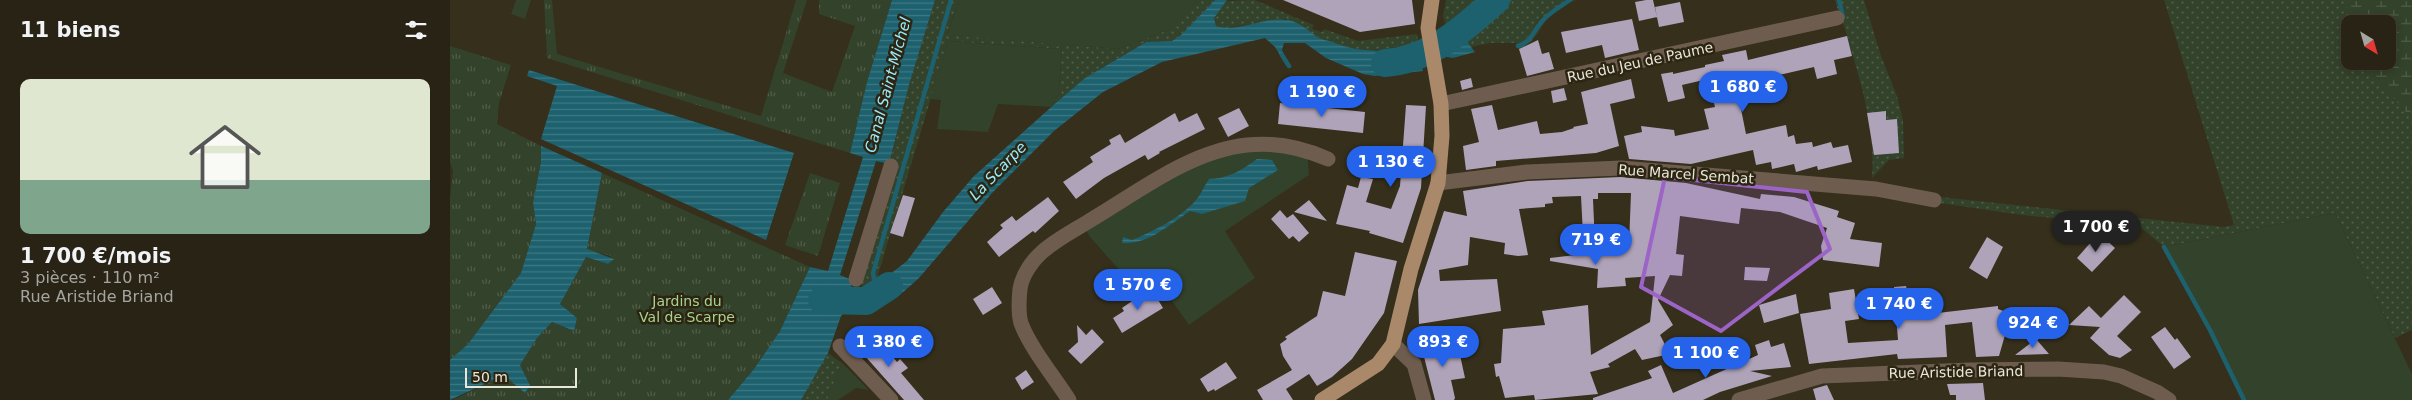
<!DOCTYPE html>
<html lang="fr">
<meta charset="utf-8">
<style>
:root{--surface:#282314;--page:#302b1d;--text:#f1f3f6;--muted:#a5a4a0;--line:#444034;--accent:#2563eb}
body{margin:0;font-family:"DejaVu Sans",sans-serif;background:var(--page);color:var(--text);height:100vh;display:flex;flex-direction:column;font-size:19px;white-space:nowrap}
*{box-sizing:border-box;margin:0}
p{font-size:16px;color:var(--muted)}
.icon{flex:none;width:28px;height:28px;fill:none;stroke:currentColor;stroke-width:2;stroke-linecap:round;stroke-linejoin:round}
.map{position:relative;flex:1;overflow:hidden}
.drawer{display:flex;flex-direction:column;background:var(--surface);width:450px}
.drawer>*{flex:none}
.needle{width:32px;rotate:143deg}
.tools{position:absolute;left:1891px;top:15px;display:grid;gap:10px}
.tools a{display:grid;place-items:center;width:55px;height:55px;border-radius:10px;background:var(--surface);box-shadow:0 2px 8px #0003,0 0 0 1px var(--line);font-size:25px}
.scale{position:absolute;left:15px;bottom:12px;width:112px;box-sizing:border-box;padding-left:5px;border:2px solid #eae6da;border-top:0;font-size:14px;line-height:18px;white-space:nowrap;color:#eae6da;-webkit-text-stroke:4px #2b2511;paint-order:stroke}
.price{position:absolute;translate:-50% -42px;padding:0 11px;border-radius:18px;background:var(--accent);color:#fff;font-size:16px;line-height:32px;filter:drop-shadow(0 1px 2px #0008)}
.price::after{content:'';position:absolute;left:50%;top:30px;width:15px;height:11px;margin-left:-8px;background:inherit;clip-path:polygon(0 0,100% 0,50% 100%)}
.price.current{background:#222;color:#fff}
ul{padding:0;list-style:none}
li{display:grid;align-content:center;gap:10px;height:265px;padding:0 20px}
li+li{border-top:1px solid var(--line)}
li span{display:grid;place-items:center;height:155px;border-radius:10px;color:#555}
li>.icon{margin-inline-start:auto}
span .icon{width:90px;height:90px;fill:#fffc;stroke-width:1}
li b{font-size:21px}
h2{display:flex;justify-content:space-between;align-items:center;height:60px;padding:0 20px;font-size:21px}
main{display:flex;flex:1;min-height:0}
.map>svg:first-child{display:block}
.grass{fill:url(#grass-dots);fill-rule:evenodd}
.wetland{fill:url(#wetland-marsh)}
.park{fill:url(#park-tufts)}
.garden{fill:#33422a}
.water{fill:url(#water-rules)}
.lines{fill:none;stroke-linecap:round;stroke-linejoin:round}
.stream{stroke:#1d616f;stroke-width:4.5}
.river{stroke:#1d616f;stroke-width:28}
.building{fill:#afa3ba;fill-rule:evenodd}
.minor{stroke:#6e5d4f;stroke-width:15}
.major{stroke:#aa896b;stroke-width:15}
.marked{fill:#9c64c7;fill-opacity:0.2;stroke:#9c64c7;stroke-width:4;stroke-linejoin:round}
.labels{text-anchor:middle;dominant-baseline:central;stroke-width:5;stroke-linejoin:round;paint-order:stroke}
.street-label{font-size:14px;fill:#eae6da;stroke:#2b2511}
.park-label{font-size:14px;fill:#a9d291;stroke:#2b2511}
.water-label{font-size:15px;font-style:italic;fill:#9ce9fa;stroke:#2b2511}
</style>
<main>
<section class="drawer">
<h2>11 biens<svg class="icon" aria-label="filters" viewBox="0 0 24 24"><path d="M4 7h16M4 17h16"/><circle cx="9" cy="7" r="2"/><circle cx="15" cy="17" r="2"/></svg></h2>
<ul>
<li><span style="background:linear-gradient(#dfe7d0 65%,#7fa58c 0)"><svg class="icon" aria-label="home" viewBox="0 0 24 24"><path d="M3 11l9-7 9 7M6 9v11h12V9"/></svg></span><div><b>1 700 €/mois</b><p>3 pièces · 110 m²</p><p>Rue Aristide Briand</p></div></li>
</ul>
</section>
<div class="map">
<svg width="1962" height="400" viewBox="0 0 1962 400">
<defs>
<pattern id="grass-dots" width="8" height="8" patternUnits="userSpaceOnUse" patternTransform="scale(1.25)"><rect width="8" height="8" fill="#33422a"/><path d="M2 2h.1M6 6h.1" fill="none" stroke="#515d48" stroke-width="1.8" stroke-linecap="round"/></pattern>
<pattern id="wetland-marsh" width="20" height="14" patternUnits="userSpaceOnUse" patternTransform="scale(1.25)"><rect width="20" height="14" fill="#33422a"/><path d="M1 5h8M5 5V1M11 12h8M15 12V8" fill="none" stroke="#515d48"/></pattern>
<pattern id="park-tufts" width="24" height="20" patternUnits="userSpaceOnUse" patternTransform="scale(1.25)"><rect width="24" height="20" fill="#33422a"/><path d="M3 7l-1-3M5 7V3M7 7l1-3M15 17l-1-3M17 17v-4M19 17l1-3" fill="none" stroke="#515d48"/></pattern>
<pattern id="water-rules" width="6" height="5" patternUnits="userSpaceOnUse" patternTransform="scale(1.25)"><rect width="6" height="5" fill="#1d616f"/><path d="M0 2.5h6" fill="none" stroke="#3e7883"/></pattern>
</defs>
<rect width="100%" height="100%" fill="#352f1b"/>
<path class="grass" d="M485 0H509L497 34 668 49 718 30 743 0H765L731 35 722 41 695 42 635 78 608 101 612 49 498 41 425 285 413 289 411 279 459 85Z
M804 0C824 7 843 17 864 25L862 29 872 32 874 29 908 41 967 34 968 42 960 45 915 52 872 40 836 19 776 28 766 26 764 18 776 1Z
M996 0H1028L997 29 993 16Z
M1062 0H1117C1107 5 1098 10 1090 18 1083 26 1082 38 1072 43H1040L1020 47 1015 39Z
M1385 0H1414L1431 56 1447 96 1453 120 1454 158 1439 160 1422 178C1426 127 1409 77 1395 29 1392 19 1387 10 1385 0Z
M1714 0H1962V330L1945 338 1885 213 1714 247 1689 226 1572 215 1476 201 1481 196 1774 227 1784 225ZM1900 24H1938V61H1900Z
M378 353 392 363 379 397 377 400H351Z"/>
<path class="wetland" d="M1117 0H1126C1119 3 1110 6 1104 11 1091 23 1087 43 1069 49L1065 44C1080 41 1081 30 1090 19 1097 10 1107 5 1117 0Z
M1898 0H1962V111L1957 113 1911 61H1938V24H1900V28L1896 12Z"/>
<path class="park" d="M94 0H102L107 54 311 116 346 0H357L333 73 382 92 405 26 369 14V0H442L417 82 400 153 97 58Z
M0 46 61 65 49 103 47 124 91 146V162L83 202 86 224 71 273 18 344 0 360V198L3 171 0 162Z
M152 173 360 267 330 331 304 369 278 400H3L54 375 80 385 70 365 87 338 102 322 123 331 127 318 110 304 136 257 158 264 161 256 137 250Z
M360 173 390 183 368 256 335 245Z"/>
<path class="garden" d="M66 0H81L75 19 61 14Z
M509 0H743L746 2 718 30 668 49 497 35Z
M498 41 612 49 608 101 601 107 548 104 538 132 487 129 491 100 480 99Z
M857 150 859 175 775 231 805 278 739 325 707 280 672 273 640 237 633 225 769 151Z
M1885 213 1962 374V400H1794L1760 330 1714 247Z
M392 363 419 390 406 388 388 400H377Z"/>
<path class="water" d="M442 0H485L459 85 439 164 426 161 390 275 402 280C400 293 402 307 391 316L378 353 351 400H278L304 369 330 331 360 267 378 271 413 157 400 153 417 82Z
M765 0H777L764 18 766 26C789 33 814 16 838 20 849 22 858 30 867 37 872 40 877 40 882 42 911 53 939 54 968 42L973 71 925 76 913 74 876 58 855 43H834L832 50 836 59 833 60 825 47 815 38 712 62 653 92 604 131 543 192 469 278 451 294 423 312 402 314 407 295 413 289 426 285 457 261 493 212 524 176 608 101 635 78 696 42 722 41 731 35Z
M1028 0H1062L1015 39 1025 52 1003 58 997 57 993 31Z
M79 70 344 153 316 240 91 139 107 86 77 76Z
M91 146 152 173 137 249 164 259 158 264 136 257 110 304 127 318 124 331 102 322 87 338 70 365 80 385 75 393 54 375 0 400V360L18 344 71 273 86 224 83 202 91 162Z
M807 159 822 160 828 170 799 188 795 201 752 214 740 211C719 225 698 245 672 243L673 237 682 240C702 232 732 217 746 200 751 194 754 186 759 179 777 179 792 170 807 159Z"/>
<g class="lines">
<path class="stream" d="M1389 0 1393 17
M1068 46C1082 42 1084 29 1094 19 1102 11 1111 6 1120 0
M832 55 839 66
M1714 247 1760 330 1794 400
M425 285 423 273 501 0"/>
<path class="river" d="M935 63C979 60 1014 29 1046 0
M372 300 416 301 439 286"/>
</g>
<path class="building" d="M833 0H962L965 24 910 32Z
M1196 0H1203L1207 17 1189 21 1185 2Z
M1230 2 1234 22 1209 27 1205 7Z
M1182 19 1189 50 1155 58 1152 45 1116 53 1111 32Z
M1397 36 1402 56 1384 60 1387 74 1367 79 1364 67 1325 76 1326 80 1287 89 1296 134 1336 125 1338 137 1344 135 1346 144 1362 142 1363 147 1381 142 1383 148 1398 145 1402 162 1368 170 1367 166 1346 172 1344 164 1322 169 1321 162 1306 165 1303 150 1241 164 1179 159 1174 136 1192 132 1191 126 1224 130 1225 136 1259 129 1254 109 1265 107 1258 79 1232 85 1235 98 1218 102 1211 74 1223 72V74L1255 67V65L1274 61 1272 55 1296 50 1298 60Z
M1088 40 1092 54 1099 52 1104 69 1077 76 1069 49Z
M1021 78 1023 87 1012 90 1010 81Z
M1181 79 1185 98 1160 104 1169 146 1146 153 1046 161V166L1016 170 1013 146 1029 142 1021 109 1042 105 1048 130 1087 121 1090 134 1112 132 1124 128 1123 127 1138 124 1131 92Z
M1114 88 1117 100 1103 103 1101 91Z
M830 103 915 112 913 133 828 124Z
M956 105 976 106 971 188 953 243 919 233 920 231 886 224 897 185 908 188 911 177 923 179 916 202 941 209 950 186Z
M789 108 799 126 778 137 768 118Z
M1436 111V120L1447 119 1449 153 1424 155 1417 113Z
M725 113 729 122 747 113 755 129 709 152 710 153 698 160 695 155 654 178 626 199 613 182 643 162 640 157 661 144 659 140 670 134 675 143Z
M1171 177 1236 183 1310 199 1311 194 1344 197 1389 211 1387 217 1405 223 1400 239 1432 243 1429 267 1373 260 1371 246 1377 228 1330 212 1291 208 1289 224 1230 216 1226 254 1234 255 1232 276 1220 275 1208 300 1223 325 1210 335 1220 354 1192 360 1185 349 1158 364 1160 367 1140 372 1148 394 1085 400 1084 395 1055 398 1049 376 1046 377 1044 364 1051 363 1053 329 1095 325 1092 311 1138 305 1141 355 1200 322 1205 276 1175 278 1176 286 1147 288 1148 269 1100 261V258L1134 254 1131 196 1102 197 1103 203 1095 204V207L1069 209 1078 255 1068 256 1054 254 1055 243 1020 237 1018 265 989 270 990 281 1047 279 1051 311 969 324 968 290 994 211 1017 216 1013 191 1078 181ZM1148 193H1181L1179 244 1145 245 1143 199H1148Z
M453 195 465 198 453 237 440 233Z
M598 197 609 211 585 233 583 231 549 257 537 242 553 228 550 225 562 216 566 221Z
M859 200 877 221 844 212Z
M830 210 837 218 843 214 859 233 849 242 843 236 839 239 821 219Z
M1649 233 1665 248 1642 272 1627 258Z
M1537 237 1553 247 1537 279 1519 268Z
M905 252 947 261 934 313 902 359 882 377 867 386 859 374 836 389 843 400H813L807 390 842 370 833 356 830 344 837 339 835 337 867 316 873 291 895 296Z
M1295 267 1320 268 1317 281 1294 280Z
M1456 286 1457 290 1479 294V314L1548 306V309L1561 314 1549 356 1526 357 1522 322 1495 325 1497 357 1448 359 1447 354 1359 364 1350 314 1381 309 1379 293 1404 289 1409 319 1395 321 1398 343 1448 340 1444 287Z
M542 287 552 303 533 315 523 299Z
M701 288 713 308 672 333 663 318 674 311 672 308Z
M1346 294 1349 313 1314 323 1309 305Z
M1674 295 1691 312 1667 336 1682 350 1670 358 1659 355 1640 338 1650 327 1619 325 1639 306 1651 318Z
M627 325 636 335 642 329 654 342 631 364 618 351 628 342Z
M1715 327 1725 340 1727 338 1741 357 1724 369 1701 337Z
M422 333 447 362 450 359 458 368 451 373 474 400H454L407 347Z
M1586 339 1599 354 1565 355Z
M1319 340 1321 347 1334 343 1341 367 1300 371 1322 376 1270 392 1253 400H1143V398L1202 378 1198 371 1211 365 1223 393 1308 355 1305 345Z
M1007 341 1015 378 1001 380 1005 398 1004 400H985L971 345Z
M1257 345 1260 356 1235 364 1231 353Z
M776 362 787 378 765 391 764 389 758 392 750 379Z
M576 370 584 382 572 390 565 378Z
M1533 383 1535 400H1506V395H1500L1497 384Z
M1377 385 1384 400H1366L1363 389Z"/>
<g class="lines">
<path class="minor" d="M991 104 1387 18
M988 183 1077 172 1171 168 1426 189 1484 200
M406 279 441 166
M943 344 964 364 974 400
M390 346 441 400
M619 400C605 378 579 346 571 323 568 313 569 299 570 289 572 276 581 262 591 253 606 239 627 229 644 218 691 190 741 151 797 145 824 142 853 148 878 159
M1289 400 1372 376 1520 370 1608 369 1654 372 1671 376 1707 392 1719 400"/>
<path class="major" d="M872 400 928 364 943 344 961 269 988 183 992 136 991 104 978 28 982 0"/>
</g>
<path class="marked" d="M1215 177 1357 192 1380 249 1271 331 1191 287Z"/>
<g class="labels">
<g class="street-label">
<text transform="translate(1190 62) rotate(-12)">Rue du Jeu de Paume</text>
<text transform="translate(1236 174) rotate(4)">Rue Marcel Sembat</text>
<text transform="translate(1506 372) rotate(-1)">Rue Aristide Briand</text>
</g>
<g class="park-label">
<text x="237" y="301">Jardins du<tspan x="237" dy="16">Val de Scarpe</tspan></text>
</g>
<g class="water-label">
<text transform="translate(438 85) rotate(-75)">Canal Saint-Michel</text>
<text transform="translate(548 171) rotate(-46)">La Scarpe</text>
</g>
</g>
</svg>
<div class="tools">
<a><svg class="needle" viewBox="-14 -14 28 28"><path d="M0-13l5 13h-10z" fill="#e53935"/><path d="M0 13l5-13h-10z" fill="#a5a4a0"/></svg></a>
</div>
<div class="scale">50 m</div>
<b class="price" style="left:1293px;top:113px">1 680 €</b>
<b class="price" style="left:872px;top:118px">1 190 €</b>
<b class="price" style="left:941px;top:188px">1 130 €</b>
<b class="price current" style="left:1646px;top:253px">1 700 €</b>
<b class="price" style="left:1146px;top:266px">719 €</b>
<b class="price" style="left:688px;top:311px">1 570 €</b>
<b class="price" style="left:1449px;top:330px">1 740 €</b>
<b class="price" style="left:1583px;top:349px">924 €</b>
<b class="price" style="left:439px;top:368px">1 380 €</b>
<b class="price" style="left:993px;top:368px">893 €</b>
<b class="price" style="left:1256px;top:379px">1 100 €</b>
</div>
</main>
